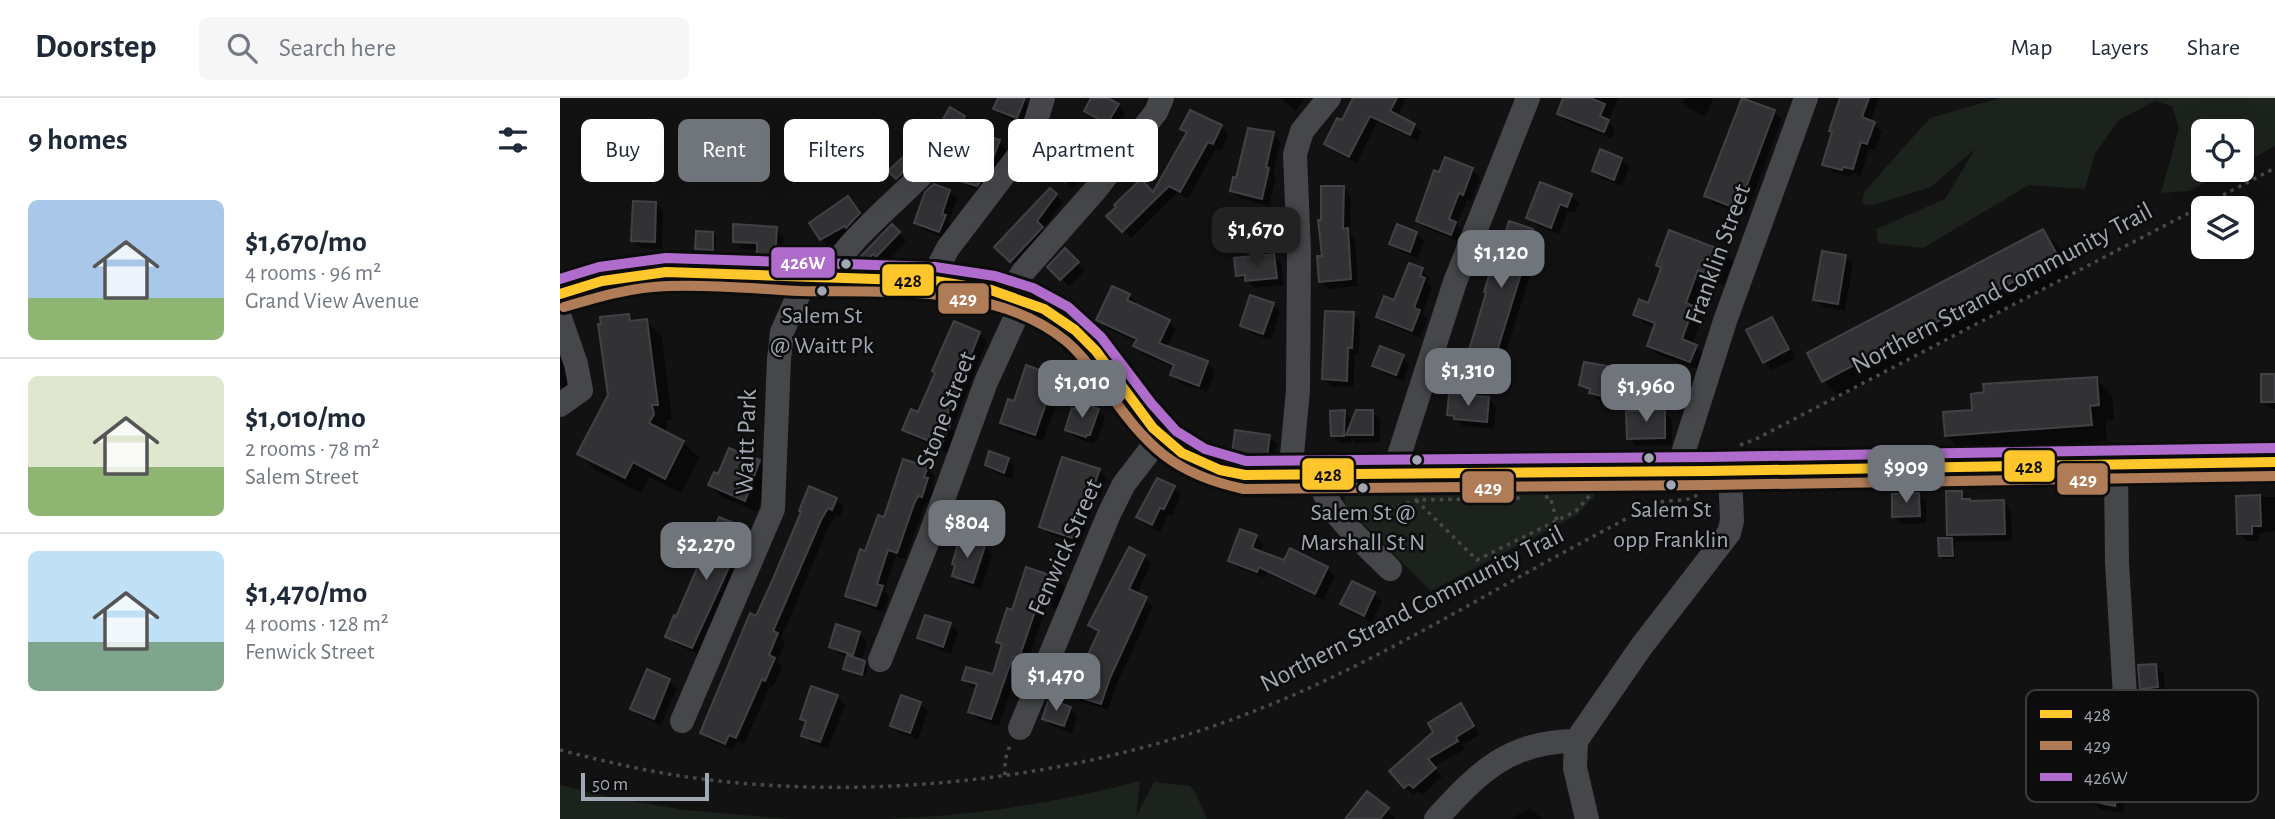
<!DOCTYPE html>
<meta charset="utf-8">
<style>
:root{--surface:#fff;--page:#f6f6f7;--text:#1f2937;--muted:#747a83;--line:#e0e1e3;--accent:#70747b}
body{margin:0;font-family:"Alegreya Sans",sans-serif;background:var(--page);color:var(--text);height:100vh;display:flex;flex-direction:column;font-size:26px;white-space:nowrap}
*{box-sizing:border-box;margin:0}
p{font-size:23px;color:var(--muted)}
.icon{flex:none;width:38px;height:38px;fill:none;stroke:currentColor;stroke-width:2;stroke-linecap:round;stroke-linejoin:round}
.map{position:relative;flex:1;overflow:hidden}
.details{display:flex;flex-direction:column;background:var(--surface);width:560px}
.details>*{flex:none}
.guide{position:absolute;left:21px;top:21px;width:665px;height:63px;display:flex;gap:14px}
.controls{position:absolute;left:1631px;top:21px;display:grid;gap:14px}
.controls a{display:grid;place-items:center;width:63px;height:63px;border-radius:10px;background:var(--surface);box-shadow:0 7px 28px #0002;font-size:35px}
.scale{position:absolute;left:21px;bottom:18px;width:128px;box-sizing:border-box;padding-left:7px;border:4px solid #a2a8b3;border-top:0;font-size:19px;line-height:24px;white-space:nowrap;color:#a2a8b3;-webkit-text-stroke:5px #0c0c0d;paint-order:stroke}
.price{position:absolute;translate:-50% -60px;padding:0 16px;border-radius:14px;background:var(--accent);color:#fff;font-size:23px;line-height:46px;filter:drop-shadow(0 2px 4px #0008)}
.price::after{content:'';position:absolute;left:50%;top:42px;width:21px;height:16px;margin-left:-10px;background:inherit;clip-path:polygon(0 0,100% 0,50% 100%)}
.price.current{background:#222;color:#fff}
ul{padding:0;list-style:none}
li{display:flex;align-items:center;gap:21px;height:175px;padding:0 28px}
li+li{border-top:2px solid var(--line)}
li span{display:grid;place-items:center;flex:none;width:196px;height:140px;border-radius:10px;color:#555}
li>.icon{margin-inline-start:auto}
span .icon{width:84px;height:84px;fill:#fffc;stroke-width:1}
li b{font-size:30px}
h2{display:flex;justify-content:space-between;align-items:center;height:84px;padding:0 28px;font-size:30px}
.chip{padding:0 24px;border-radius:10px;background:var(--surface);box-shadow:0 7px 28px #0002;font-size:24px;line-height:63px}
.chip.current{background:var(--accent);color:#fff}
header{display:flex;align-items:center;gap:42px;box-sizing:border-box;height:98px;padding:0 35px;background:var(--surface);border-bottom:2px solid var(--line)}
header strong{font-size:33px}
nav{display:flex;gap:38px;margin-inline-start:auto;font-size:24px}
.search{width:490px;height:63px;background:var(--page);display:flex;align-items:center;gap:18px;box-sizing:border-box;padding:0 24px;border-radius:10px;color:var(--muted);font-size:26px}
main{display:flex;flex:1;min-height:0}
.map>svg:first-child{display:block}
.green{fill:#1c221c}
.shadow{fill:#0007;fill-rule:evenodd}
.building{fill:#323235;stroke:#404246;stroke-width:2}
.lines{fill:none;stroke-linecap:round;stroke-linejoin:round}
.path{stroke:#48494c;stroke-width:3.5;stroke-dasharray:3.5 5;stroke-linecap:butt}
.minor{stroke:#46474a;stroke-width:24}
.major{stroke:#484a4c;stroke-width:30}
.bus-1-casing{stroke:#0c0c0d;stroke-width:16}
.bus-2-casing{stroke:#0c0c0d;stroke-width:16}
.bus-3-casing{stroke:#0c0c0d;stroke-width:16}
.bus-1{stroke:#ffc72c;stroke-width:10}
.bus-2{stroke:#b07c57;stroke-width:10}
.bus-3{stroke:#b06ccc;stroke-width:10}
.bus-dot{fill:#a2a8b3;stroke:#0c0c0d;stroke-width:2.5}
.labels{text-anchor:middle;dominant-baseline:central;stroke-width:5;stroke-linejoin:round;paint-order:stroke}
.bus-label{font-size:24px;fill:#a2a8b3;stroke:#0c0c0d}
.street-label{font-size:26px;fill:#a2a8b3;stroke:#0c0c0d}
.key{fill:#0c0c0d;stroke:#393b3f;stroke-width:2}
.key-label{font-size:19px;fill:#a2a8b3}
.line-badge{stroke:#0c0c0d;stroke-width:2.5}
.badge-label{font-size:19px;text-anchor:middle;font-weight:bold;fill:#fff}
.pale-badge-label{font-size:19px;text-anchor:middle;font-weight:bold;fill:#111}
</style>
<header>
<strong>Doorstep</strong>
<div class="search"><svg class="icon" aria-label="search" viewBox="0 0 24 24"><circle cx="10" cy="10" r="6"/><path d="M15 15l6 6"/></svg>Search here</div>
<nav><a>Map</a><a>Layers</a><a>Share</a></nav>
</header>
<main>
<section class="details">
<h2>9 homes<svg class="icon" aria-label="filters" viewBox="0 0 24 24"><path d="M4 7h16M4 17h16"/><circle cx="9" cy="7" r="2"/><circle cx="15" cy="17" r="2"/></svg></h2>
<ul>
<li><span style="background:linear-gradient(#a9c7e8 70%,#8fb573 0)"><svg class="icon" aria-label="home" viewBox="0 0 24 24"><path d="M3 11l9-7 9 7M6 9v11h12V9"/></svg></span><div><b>$1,670/mo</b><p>4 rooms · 96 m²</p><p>Grand View Avenue</p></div></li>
<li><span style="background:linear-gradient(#dfe7d0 65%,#8fb573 0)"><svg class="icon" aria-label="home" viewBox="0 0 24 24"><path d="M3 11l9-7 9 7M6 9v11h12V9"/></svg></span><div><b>$1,010/mo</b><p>2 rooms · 78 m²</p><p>Salem Street</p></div></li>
<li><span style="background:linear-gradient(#bfe0f5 65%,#7fa58c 0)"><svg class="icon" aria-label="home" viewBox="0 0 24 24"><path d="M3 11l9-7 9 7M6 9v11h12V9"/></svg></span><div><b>$1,470/mo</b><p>4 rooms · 128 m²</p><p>Fenwick Street</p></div></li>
</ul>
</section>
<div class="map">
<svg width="1715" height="721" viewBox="0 0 1715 721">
<rect width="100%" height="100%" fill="#121212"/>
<path class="green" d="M1440 0H1715V48L1682 66V33H1643V72H1670L1629 93 1601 95 1619 30 1612 8 1595 3 1559 22 1535 56 1525 91 1469 87 1363 150 1318 145 1316 131 1385 101 1415 51 1371 89 1313 107 1302 106 1304 94 1370 20Z
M1036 392 1033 400 1017 417 871 493 785 407 784 397Z
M580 683 576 719 594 684 630 688 636 696 647 721H326C412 718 497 705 580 683Z
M0 687 49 699 125 712 229 721H0Z"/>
<path class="shadow" d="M440 0H463L472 9 465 27 443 18 436 11ZM442 13 466 22 465 25 442 16Z
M533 0H544L558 7 565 15 555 33 533 21 526 13Z
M720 0H745L736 13Z
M795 0H845L838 19 854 27 862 34 857 43 817 24 797 65 773 53 766 46 783 25Z
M1004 0H1058L1048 24 1055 31 1052 41 1006 23 999 15Z
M1125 0H1153L1146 18 1131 12 1123 5Z
M1287 0H1319L1310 24 1322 33 1315 53 1309 51 1301 78 1291 75 1290 79 1272 74 1264 66Z
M390 12 412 28 409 32 439 44 447 52 435 81 425 95 410 90 402 83 410 52 382 32Z
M1214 14 1222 21 1186 117 1154 106 1146 98Z
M661 28 668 36 661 53 656 50 628 101 617 95 571 140 549 118 593 96 627 36 622 31Z
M713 36 721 44 713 76 716 79 709 108 680 100 672 93 678 82Z
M513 38 537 58 514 90 497 78Z
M344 61 358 75 345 88 331 73Z
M886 61 912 72 920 80 911 103 907 102 897 127 903 133 899 143 865 130 858 122Z
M1061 61 1069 69 1062 88 1042 80 1034 73Z
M784 90 791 98 790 135 795 140 798 188 769 191 761 183 764 159Z
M490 92 503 104 483 131 489 137 459 170 436 149Z
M389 93 397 101 389 123 392 126 387 141 364 132 356 125Z
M1011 98 1019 105 1015 115 1008 113 999 136 976 127 968 119Z
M288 100 307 124 294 135 269 149 262 141Z
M96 106 103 113 102 151 81 150 73 142Z
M332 128 346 143 324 165 322 163 315 169 303 158Z
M216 131 224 139 222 164 206 163 198 155V152L182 151 175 143Z
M972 132 979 140 972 163 974 165 942 267 919 260 911 252 935 174Z
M1483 133 1498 149 1513 176 1279 299 1264 283Z
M153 136 156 139 155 154H140L136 150Z
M856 136 864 143 858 160 839 153 831 145Z
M505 152 525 173 509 188 490 169Z
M1163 155 1173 164 1164 187 1148 180 1136 213 1142 219 1132 247 1145 257 1140 272 1098 257 1089 248 1095 230 1084 226 1075 216 1089 207 1103 172 1098 167Z
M713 158 721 165 724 187 695 190 678 177Z
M1285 158 1293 166 1285 213 1263 209 1255 202Z
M850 167 862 172 870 180 868 185 872 190 862 216 867 221 860 239 826 226 818 218 835 204Z
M569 197 577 205 575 208 608 223 616 231 607 250 647 265 655 273 647 294 620 285 612 277 614 270 583 256 575 248 577 244 546 230 539 222Z
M713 206 720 214 711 242 690 235 682 227Z
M793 216 800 223 799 256H795L793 289 771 288 764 281Z
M69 217 75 224 86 223 102 239 112 322H107V336L123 344 139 360 121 395 89 379 81 395 35 372 20 356 49 297Z
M1211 221 1219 229 1236 260 1212 272 1205 264Z
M419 236 427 243 392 331 397 336 389 355 352 339 344 331 359 316Z
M0 257 15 284 5 290 0 288Z
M841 258 849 266 844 283 822 275 814 267Z
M1052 270 1056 275 1064 276 1072 284 1066 309 1039 302 1021 287Z
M1715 278V311H1710L1702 303Z
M499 280 507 288 500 308 496 307 483 343 449 332 442 324 456 305Z
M1536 281 1552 297 1554 322 1545 323 1547 343 1402 353 1386 337 1414 314Z
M928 301 936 309 934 331 903 328 889 316Z
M538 312 545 320 537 344 535 343 534 346 514 339 507 331Z
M785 314 793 323 812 314 820 321V344L795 345 792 341 791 345H780L772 337Z
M1104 314 1112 322V347L1076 348 1068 340Z
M709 339 717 346 714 366 681 363 674 355Z
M448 362 455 369 452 381 434 374 427 366Z
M199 364 211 376 197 413 162 399 150 387 159 379Z
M367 370 375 378 372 387 375 390 369 406 366 404 345 461 336 458 324 493 329 498 324 514 295 505 287 497 325 421Z
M539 373 546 380 540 400 536 399 520 447 489 436 481 429Z
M614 390 621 397 612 418 608 416 600 434 585 427 578 419Z
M1402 395 1412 405 1443 404 1451 412 1452 443 1395 444V461H1384L1380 458V442H1395L1389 436Z
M1359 397 1366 404 1367 425 1342 426 1334 418Z
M1678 399H1715V433L1699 436V443H1687L1679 435Z
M276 401 284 409 280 418 276 417 268 430 221 540 225 545 217 564 222 569 213 589 210 588 184 646 177 643 173 652 150 643 142 635 197 520 243 414Z
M186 431 194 439 140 557 115 546 107 539 117 521Z
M696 439 704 446 700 455 725 464 767 470 775 478 763 502 707 475 705 480 678 470 670 462Z
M425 449 432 457 421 491 402 485 394 477 403 450Z
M584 458 591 466 577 496 593 508 556 588 548 612 518 602 511 595 540 535 530 527Z
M497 481 505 489 497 512 486 508 467 566 460 564 439 628 418 621 410 613 418 591 412 589 404 581 434 578 443 549 438 543 453 514Z
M814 496 822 503 812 524 790 514 782 506Z
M390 527 398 534 391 556 367 547 359 540Z
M277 529 300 536 307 544 301 563 308 568 305 579 289 574 285 571 288 559 278 556 271 548Z
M1596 568 1604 576 1605 596 1589 598 1582 590Z
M109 583 117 590 101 627 80 618 72 610Z
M277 599 285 607 268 651 251 645 243 637 247 626 242 620Z
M360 605 368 613 358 641 340 635 332 627Z
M900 607 908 615 920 636 902 647 905 651 874 669 882 679 862 697 858 693 853 697 831 673 875 635Z
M510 610 517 618 512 635 492 628 484 620Z
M1554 683 1562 692 1565 701 1563 715 1540 711 1532 703Z
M970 710 982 721H951Z
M828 712 835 719 834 721H787Z"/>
<path class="building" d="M438 0H465L457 20 433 11Z
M531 0H548L559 6 547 26 524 13Z
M793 0H837L830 13 855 26 850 37 810 18 789 59 764 46 777 20 782 22Z
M1003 0H1030L1045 6 1040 18 1049 22 1044 34 997 16Z
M1182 0 1215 12 1178 111 1144 98Z
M1280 0H1309L1302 19 1315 24 1307 46 1301 44 1293 71 1283 69 1282 72 1262 67 1272 34 1269 33Z
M390 9 405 18 400 27 440 42 428 73 417 88 400 83 409 50 380 32 383 28 380 26Z
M630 12 662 27 653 46 648 44 620 94 609 88 562 134 546 118 556 109 554 107 581 81 593 94 627 34 620 31Z
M688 30 714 34 706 69 709 70 702 101 670 93 673 79 676 80Z
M513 35 531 49 505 84 487 70Z
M1040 51 1062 60 1054 82 1032 73Z
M344 58 351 66 336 81 328 73Z
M885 59 913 70 903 97 899 95 889 121 896 124 891 137 856 123 874 72 879 74Z
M980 84 1012 96 1007 109 1000 106 991 130 966 120Z
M374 86 390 92 382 116 386 117 379 134 354 125 365 94Z
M761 88H784L783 131 788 130 791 181 759 184 757 158H762L758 122H761Z
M490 90 497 96 477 123 483 129 450 164 434 149Z
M288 98 300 115 286 130 285 128 260 142 249 125Z
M73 103 96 104 95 144 71 143Z
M949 123 973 131 965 155 967 156 935 260 909 252 926 195 924 194 931 171 934 172Z
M173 126 217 129 215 157 197 156V145L173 144Z
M332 126 340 134 316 159 313 156 306 163 301 158Z
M837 126 857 134 850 154 829 146Z
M1483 131 1499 160 1262 284 1247 255Z
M1109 132 1164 153 1155 178 1138 172 1126 205 1134 208 1122 241 1137 247 1130 264 1087 248 1095 225 1073 217 1079 201 1088 205 1101 170 1096 167Z
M136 133 153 134V152L135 151Z
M505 150 519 164 500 182 487 169Z
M1262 153 1286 157 1278 206 1253 202Z
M714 156 717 180 685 183V177L676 178 674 160Z
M849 165 863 170 860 178 865 180 854 210 860 212 852 233 816 219 824 198 834 202Z
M552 188 570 196 567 202 610 222 599 245 648 263 639 288 610 277 614 267 573 248 577 241 536 222Z
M690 197 714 205 703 236 680 228Z
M765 213 794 214 792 250H788L787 283 762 281Z
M69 216 70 223 87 221 98 307H92L94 316 89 325 124 343 105 381 73 364 65 380 17 356 48 297 38 226H41L40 219Z
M1212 219 1229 251 1203 265 1186 232Z
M394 223 420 234 384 325 390 327 381 348 342 332 351 311 358 314 375 275 372 273Z
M820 248 844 257 836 277 812 268Z
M1024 264 1053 269 1052 272 1065 275 1059 302 1029 295 1030 291 1019 287Z
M466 267 500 279 492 302 488 300 475 337 440 325 448 301 454 303Z
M1701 276H1715V304H1701Z
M1537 279 1539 307 1530 308 1532 327 1385 338 1383 314 1412 312 1411 296 1424 294 1423 286Z
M889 296 929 299 927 324 894 321V318L887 317Z
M520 304 539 311 530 337H527L526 339 505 332 512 310 518 311Z
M785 312 784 338H771L770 313Z
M796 312H813V337H786Z
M1105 312V340L1067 341 1066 313Z
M675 332 710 337 707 359 672 356Z
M169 350 200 362 185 403 148 387 154 374 158 376Z
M429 353 449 360 444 375 425 367Z
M502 359 540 371 532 394 528 393 512 440 479 429Z
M343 361 368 369 364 379 368 380 362 399 358 398 354 406 337 455 328 452 317 486 323 488 316 508 285 498 300 451 305 453 318 417 324 419Z
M597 380 615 388 604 411 600 410 592 427 576 419Z
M249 388 277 400 272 412 268 410 261 422 213 533 218 535 209 557 215 560 205 583 202 581 176 640 169 637 165 646 140 635 190 515 196 518 213 481 241 414 239 413Z
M1386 393H1402V401H1410V403L1444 402 1445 436 1387 437Z
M1359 395 1360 418 1332 419V396Z
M1700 397 1701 428H1692V436H1677L1676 398Z
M159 419 187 430 132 550 105 539 114 517 116 519Z
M680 431 697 437 692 450 724 462 730 450 768 469 755 496 699 469 697 474 668 463Z
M1378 440H1392L1393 458H1379Z
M405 441 425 448 413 485 392 478 395 467 392 466 398 446 402 448Z
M569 449 585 457 569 491 587 499 550 580 541 606 509 596 517 571 521 572 539 533 528 527Z
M466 469 498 480 490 505 479 502 459 560 453 558 431 621 408 614 417 586 402 582 406 569 433 576 442 546 436 544 447 510 452 512Z
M792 483 815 494 804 518 780 506Z
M365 517 391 525 383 549 357 540Z
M276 526 300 534 293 557 269 549Z
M287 557 305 563 302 577 283 571Z
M1596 566 1598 589 1580 591 1578 567Z
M87 571 110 581 94 621 70 611Z
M251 588 278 597 260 644 241 638 246 623 240 621Z
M341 597 361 604 350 635 330 628Z
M489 601 511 609 504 628 482 621Z
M901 605 914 628 896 639 898 643 868 661 876 670 853 690 849 686 844 690 829 673 873 634 868 625Z
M1535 678 1555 682 1558 692 1555 708 1531 703Z
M807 693 829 710 820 721H785Z"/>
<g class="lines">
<path class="path" d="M1180 347 1196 341 1715 70
M985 399H990L997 423
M856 402 917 462 1016 413 1031 396
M806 419 856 402 960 400
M0 652C47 664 94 675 142 681 322 704 528 679 697 612 789 576 875 526 961 478 1005 453 1049 430 1094 406 1108 400 1129 406 1139 395
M445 677V662L450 647"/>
<path class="minor" d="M270 180C279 144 360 86 385 51
M375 183 379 167 388 150 462 53 472 36 483 0
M450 196 463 174 537 90 596 14 602 0
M0 220 16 266 21 292 0 307
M1556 367 1557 464 1570 683
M1121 373 1124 352 1165 223 1246 0
M833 376 895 184 968 0
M759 377C763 413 806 446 830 471
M730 378 738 292 739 155 735 56 742 33 769 0
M320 562 369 440 426 284 464 201
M122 623 213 411 219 261 222 234 238 198 243 179
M460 630 549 416 564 386 601 338
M876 721C919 674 949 643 1016 643
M1027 721 1015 670 1016 643 1081 549 1169 435 1172 423 1170 373"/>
<path class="major" d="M0 196 42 183 106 174 375 183C425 187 476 199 515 232 530 245 542 261 553 277 593 332 613 365 685 377L1149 373 1715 364"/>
<g class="bus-1-casing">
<path id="bus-1" d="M0 196 42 183 106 174 375 183 431 192 484 211 515 232 536 253 593 330 622 355 660 372 685 377 1149 373 1715 364"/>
</g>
<g class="bus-2-casing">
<path id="bus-2" d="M4 209C38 199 72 189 108 188 152 186 197 191 240 193 326 195 436 185 506 243 523 257 534 275 547 292 587 348 613 376 684 391L1149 387 1715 378"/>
</g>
<g class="bus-3-casing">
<path id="bus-3" d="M0 181 39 169 106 160 375 169 435 178 473 190 508 209 541 239 591 305 616 333 645 351 686 363 1149 359 1715 350"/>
</g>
<use href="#bus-1" class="bus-1"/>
<use href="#bus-2" class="bus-2"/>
<use href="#bus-3" class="bus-3"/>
</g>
<g class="bus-dot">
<circle cx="286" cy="166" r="6"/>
<circle cx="262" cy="193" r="6"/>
<circle cx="1089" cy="360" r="6"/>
<circle cx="857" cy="362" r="6"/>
<circle cx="1111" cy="387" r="6"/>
<circle cx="803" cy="390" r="6"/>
</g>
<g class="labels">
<g class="bus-label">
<text x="262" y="218">Salem St<tspan x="262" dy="30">@ Waitt Pk</tspan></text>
<text x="1111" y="412">Salem St<tspan x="1111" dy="30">opp Franklin</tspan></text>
<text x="803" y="415">Salem St @<tspan x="803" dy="30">Marshall St N</tspan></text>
</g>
<g class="street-label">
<text transform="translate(1158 156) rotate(-70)">Franklin Street</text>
<text transform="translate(1442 190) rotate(-28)">Northern Strand Community Trail</text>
<text transform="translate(386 312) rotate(-69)">Stone Street</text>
<text transform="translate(186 344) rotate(-88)">Waitt Park</text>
<text transform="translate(505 449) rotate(-66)">Fenwick Street</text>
<text transform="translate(852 511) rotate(-27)">Northern Strand Community Trail</text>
</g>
</g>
<rect x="1466" y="592" width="232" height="112" rx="10" class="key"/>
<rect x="1480" y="612" width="32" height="8" fill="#ffc72c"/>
<rect x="1480" y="643" width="32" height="9" fill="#b07c57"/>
<rect x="1480" y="675" width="32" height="8" fill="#b06ccc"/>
<g class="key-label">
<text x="1524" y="623">428</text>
<text x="1524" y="654">429</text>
<text x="1524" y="686">426W</text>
</g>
<g class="line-badge">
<rect x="210" y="148" width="66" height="33" rx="7" fill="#b06ccc"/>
<rect x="321" y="165" width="54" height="34" rx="7" fill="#ffc72c"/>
<rect x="377" y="184" width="53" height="33" rx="7" fill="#b07c57"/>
<rect x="1443" y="351" width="53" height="34" rx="7" fill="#ffc72c"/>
<rect x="741" y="359" width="54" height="34" rx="7" fill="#ffc72c"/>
<rect x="1496" y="364" width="53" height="34" rx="7" fill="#b07c57"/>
<rect x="901" y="372" width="54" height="34" rx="7" fill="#b07c57"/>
</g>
<g class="badge-label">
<text x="243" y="171">426W</text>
<text x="403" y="207">429</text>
<text x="1523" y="388">429</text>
<text x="928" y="396">429</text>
</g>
<g class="pale-badge-label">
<text x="348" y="189">428</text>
<text x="1469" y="375">428</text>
<text x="768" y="383">428</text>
</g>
</svg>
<div class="controls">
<a><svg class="icon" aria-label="locate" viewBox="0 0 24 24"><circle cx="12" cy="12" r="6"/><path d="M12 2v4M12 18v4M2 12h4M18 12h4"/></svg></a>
<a><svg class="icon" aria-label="layers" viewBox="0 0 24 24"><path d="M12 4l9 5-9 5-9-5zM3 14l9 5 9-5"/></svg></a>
</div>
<div class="scale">50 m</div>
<b class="price current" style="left:696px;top:169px">$1,670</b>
<b class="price" style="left:941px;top:192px">$1,120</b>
<b class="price" style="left:908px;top:310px">$1,310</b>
<b class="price" style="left:522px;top:322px">$1,010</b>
<b class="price" style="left:1086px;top:326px">$1,960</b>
<b class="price" style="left:1346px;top:407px">$909</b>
<b class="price" style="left:407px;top:462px">$804</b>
<b class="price" style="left:146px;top:484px">$2,270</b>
<b class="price" style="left:496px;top:615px">$1,470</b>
<div class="guide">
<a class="chip">Buy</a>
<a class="chip current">Rent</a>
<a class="chip">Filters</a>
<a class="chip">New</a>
<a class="chip">Apartment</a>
</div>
</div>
</main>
